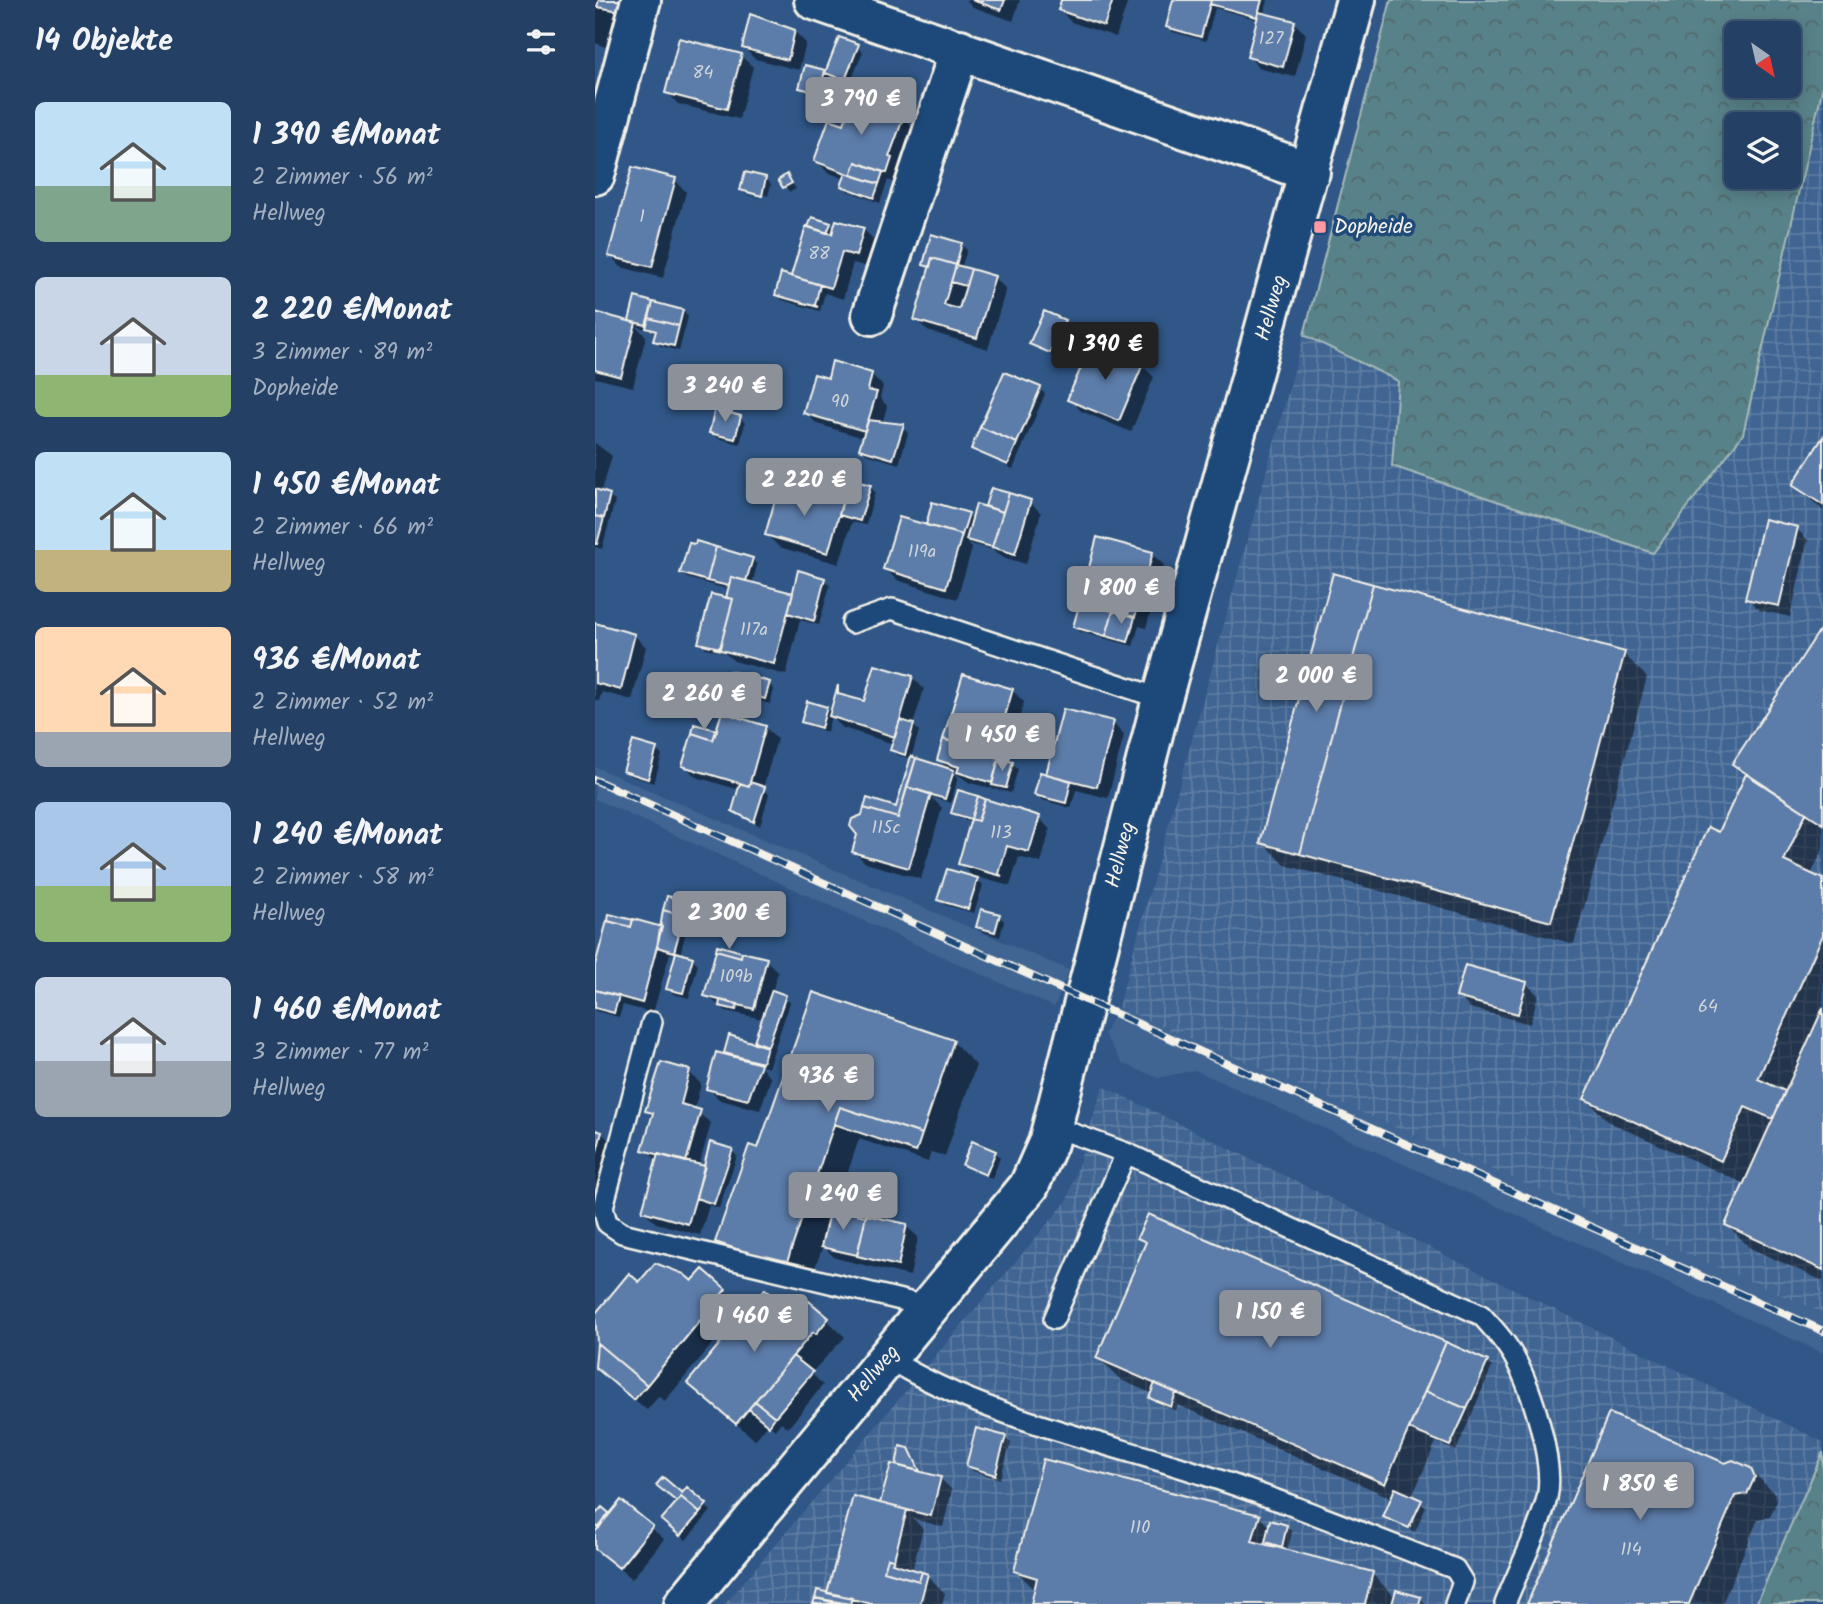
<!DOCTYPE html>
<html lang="de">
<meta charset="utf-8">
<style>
:root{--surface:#244165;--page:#304c6e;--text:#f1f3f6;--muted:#a3afbf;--line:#415a79;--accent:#8c9099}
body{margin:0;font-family:Kalam,sans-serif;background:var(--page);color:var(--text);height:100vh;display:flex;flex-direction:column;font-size:26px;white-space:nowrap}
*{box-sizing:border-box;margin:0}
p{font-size:23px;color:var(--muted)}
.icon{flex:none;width:38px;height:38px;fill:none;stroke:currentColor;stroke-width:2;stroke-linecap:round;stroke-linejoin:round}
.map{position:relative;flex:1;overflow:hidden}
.side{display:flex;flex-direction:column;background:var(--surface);width:595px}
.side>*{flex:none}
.needle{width:46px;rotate:146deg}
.tools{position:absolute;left:1129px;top:21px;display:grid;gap:14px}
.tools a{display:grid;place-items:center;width:77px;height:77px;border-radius:10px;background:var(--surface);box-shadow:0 4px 18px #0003,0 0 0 2px var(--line);font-size:35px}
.price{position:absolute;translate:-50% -60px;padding:0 16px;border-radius:7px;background:var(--accent);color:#fff;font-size:23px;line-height:46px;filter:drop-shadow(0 2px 4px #0008)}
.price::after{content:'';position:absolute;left:50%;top:42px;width:21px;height:16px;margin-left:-10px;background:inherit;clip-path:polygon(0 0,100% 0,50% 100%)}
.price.selected{background:#222;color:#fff}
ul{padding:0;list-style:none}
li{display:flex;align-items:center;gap:21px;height:175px;padding:0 35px}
li span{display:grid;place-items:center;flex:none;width:196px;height:140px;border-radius:10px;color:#555}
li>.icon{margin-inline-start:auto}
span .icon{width:84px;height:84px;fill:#fffc;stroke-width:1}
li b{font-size:30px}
h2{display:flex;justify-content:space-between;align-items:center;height:84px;padding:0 35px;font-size:30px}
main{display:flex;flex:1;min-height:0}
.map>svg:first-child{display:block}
.built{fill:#416593}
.industrial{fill:url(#industrial-grid)}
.forest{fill:url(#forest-crowns);stroke:#a6bab8;stroke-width:2;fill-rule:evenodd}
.shadow{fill:#0007;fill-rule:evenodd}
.building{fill:#5c7ba9;stroke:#f4f1e8;stroke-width:2}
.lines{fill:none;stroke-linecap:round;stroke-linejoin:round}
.service-casing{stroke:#f4f1e8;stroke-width:24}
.minor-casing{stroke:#f4f1e8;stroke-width:44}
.service{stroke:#1f4a7a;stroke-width:19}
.minor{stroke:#1f4a7a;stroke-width:38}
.rail-casing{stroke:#f4f1e8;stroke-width:8}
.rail{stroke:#1f4a7a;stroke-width:5;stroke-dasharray:16;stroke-linecap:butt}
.poi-dot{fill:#ff9aa2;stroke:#1f4a7a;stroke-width:2.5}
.labels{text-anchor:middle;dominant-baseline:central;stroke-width:7;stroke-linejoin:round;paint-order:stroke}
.number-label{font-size:18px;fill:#ced4d8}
.poi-label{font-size:21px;fill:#f4f1e8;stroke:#1f4a7a;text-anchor:start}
.street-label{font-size:21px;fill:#f4f1e8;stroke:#1f4a7a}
</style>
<main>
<section class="side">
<h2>14 Objekte<svg class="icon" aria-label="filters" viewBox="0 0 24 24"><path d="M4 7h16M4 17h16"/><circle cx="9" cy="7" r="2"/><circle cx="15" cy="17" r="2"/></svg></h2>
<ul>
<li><span style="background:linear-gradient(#bfe0f5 60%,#7fa58c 0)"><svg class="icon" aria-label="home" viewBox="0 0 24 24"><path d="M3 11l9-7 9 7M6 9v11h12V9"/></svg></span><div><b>1 390 €/Monat</b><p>2 Zimmer · 56 m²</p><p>Hellweg</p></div></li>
<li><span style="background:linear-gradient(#c9d6e8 70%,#8fb573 0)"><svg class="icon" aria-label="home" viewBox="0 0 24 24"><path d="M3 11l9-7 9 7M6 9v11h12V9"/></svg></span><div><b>2 220 €/Monat</b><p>3 Zimmer · 89 m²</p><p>Dopheide</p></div></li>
<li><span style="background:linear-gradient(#bfe0f5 70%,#c2b280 0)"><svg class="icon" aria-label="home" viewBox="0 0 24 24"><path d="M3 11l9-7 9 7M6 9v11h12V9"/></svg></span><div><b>1 450 €/Monat</b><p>2 Zimmer · 66 m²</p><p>Hellweg</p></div></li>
<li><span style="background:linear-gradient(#ffd9b3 75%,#9aa5b1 0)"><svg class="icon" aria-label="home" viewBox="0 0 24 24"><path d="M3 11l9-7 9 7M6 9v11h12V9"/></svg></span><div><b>936 €/Monat</b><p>2 Zimmer · 52 m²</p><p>Hellweg</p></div></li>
<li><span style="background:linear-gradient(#a9c7e8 60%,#8fb573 0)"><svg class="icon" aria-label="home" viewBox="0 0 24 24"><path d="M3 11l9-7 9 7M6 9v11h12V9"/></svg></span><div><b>1 240 €/Monat</b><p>2 Zimmer · 58 m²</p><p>Hellweg</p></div></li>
<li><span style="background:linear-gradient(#c9d6e8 60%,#9aa5b1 0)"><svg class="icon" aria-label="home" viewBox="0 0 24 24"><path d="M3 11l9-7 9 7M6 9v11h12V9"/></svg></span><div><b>1 460 €/Monat</b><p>3 Zimmer · 77 m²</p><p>Hellweg</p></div></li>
</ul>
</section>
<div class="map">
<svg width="1228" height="1604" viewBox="0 0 1228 1604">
<defs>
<pattern id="industrial-grid" width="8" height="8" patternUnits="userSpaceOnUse" patternTransform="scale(1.75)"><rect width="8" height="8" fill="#416593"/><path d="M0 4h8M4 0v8" fill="none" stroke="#5d7ca2"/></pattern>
<pattern id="forest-crowns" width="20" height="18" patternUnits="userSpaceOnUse" patternTransform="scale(1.75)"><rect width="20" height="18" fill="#598289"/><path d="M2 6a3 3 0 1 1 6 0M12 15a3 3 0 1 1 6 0" fill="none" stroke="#52686b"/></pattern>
</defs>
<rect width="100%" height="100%" fill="#305787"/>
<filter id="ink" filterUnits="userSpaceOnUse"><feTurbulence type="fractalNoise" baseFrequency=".0143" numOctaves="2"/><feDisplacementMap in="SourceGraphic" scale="14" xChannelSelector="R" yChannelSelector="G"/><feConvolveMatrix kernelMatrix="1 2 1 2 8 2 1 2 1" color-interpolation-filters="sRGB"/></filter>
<g filter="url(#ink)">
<path class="built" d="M0 767 474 970 459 1007 0 799Z
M523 1007 1228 1313V1353L600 1070 563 1078 527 1063 509 1034Z"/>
<path class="industrial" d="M1228 86V1313L523 1007 709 335 803 381 1148 434Z
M508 1086 1228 1442V1452L1161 1604H130L472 1201Z"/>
<path class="forest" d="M796 0H1228V86L1148 434 1058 553 797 466 803 381 709 335ZM1141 33H1194V86H1141ZM1141 124H1194V177H1141Z
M1228 1452V1604H1161Z"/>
<path class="shadow" d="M0 0H34L30 15 22 14 11 47 0 43Z
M371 0H425L418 21 378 7Z
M468 0H532L533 1 521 37 476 22 465 10Z
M580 0H673L669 15 699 23 711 34 700 77 666 69 654 57 664 20 620 8 611 41 578 32 573 27Z
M199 31 211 43 204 70 160 59 149 48Z
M245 39 268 51 255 84 235 75 230 97 212 92 206 87 229 72 232 74Z
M146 56 158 67 144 119 83 104 72 92Z
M290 100 319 129 305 169 308 172 303 184 293 180 285 203 253 191 248 186 250 179 232 172 221 160 251 126Z
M192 176 201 189 195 192 190 187Z
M171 179 176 184 173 196 151 190V194L172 200 152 195 147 190Z
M80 180 91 192 68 278 26 267 15 255Z
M235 225 240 230 268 229 280 241 273 267 258 263 248 299 230 293 225 311 187 300 182 295 197 278 212 228Z
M366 244 372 250 366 268 399 277 411 289 393 349 333 331 321 320 335 270 330 264ZM369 288 372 289 366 310 362 309Z
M41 299 88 311 93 317 84 351 66 346 60 340 62 333 41 326 51 336 38 387 0 378V314L35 323Z
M469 322 475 327 461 358 436 344Z
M498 345 547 366 559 377 536 432 486 411 475 399Z
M276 374 288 386 285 398 292 406 287 424 307 427 313 433 304 464 271 454 266 449 269 438 222 424 210 412 234 380Z
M445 389 450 394 418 469 378 449Z
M145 417 150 423 145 444 122 438 116 432Z
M1228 440V511L1199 484Z
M0 443 17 456 6 493 20 501 7 549 0 547Z
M201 468 275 487 280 492 271 525 257 522 244 564 184 547 172 535 200 489 196 484Z
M397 490 413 496 395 549 372 543 377 549 362 599 302 580 290 569 337 528 373 515 378 520 391 508Z
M414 497 435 502 446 513 431 564 411 558 398 550Z
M1202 529 1213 540 1195 617 1164 610 1152 598Z
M557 554 569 565 551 628 544 626 538 646 485 632 480 626 487 602Z
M157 559 162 565 157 585 199 595 229 580 235 585 224 625 205 620 191 675 139 661 130 653 111 648 105 643 132 600 135 590 92 578 87 573Z
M0 625 39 635 51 647 37 700 7 692 4 701 0 700Z
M1228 629V849L1216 875 1228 881V1281L1155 1248 1132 1225 1150 1184 1014 1122 991 1099 1152 776 1139 764Z
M1029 654 1052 677 979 944 690 865 667 842Z
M369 676 418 691 429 702 412 762 423 769 416 793 375 783 359 772 363 777 356 803 336 797 347 808 326 879 271 863 259 852 269 817 302 809 317 759 302 755 297 750 299 744 248 728 236 716 232 732 214 726 208 721 231 709 237 714 270 704 317 677 329 689 318 725 324 731 316 758 354 770 344 760Z
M174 684 179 689 175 704 137 693 132 688Z
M518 723 529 735 513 798 481 790 476 808 447 800 441 795 452 776Z
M170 727 182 739 168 788 174 794 165 826 139 810 145 790 101 777 89 765Z
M39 743 61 750 67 755 59 783 36 776 30 770Z
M358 812 444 818 455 829 446 863 424 857 415 886 378 876 388 885 379 913 350 905 344 899 380 879 365 863 377 822 364 818Z
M92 903 97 908 85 955 97 958 103 964 94 998 78 994 73 988 82 955 75 953 58 1013 28 1005 24 1017 0 1011V971L16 916 67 929Z
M404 916 409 921 405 937 388 932 383 927Z
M171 960 183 972 177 992 195 1002 173 1068 164 1065 176 1078 165 1110 125 1100 113 1088 137 1058 131 1052 167 1047 161 1041 168 1019 131 1011 111 995Z
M931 983 943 995 935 1024 875 1008 863 996Z
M219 994 358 1042 381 1065 350 1156 336 1152 333 1162 264 1139 240 1210 311 1226 323 1237 315 1276 240 1258 228 1246 213 1287 145 1265 123 1242 164 1150Z
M94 1072 106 1084 99 1110 116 1123 104 1166 110 1168 137 1151 142 1156 124 1208 114 1205 105 1235 61 1223 49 1211 63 1161 49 1149 58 1117 52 1111Z
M0 1131 7 1133 18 1145 0 1213Z
M400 1152 405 1158 397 1179 369 1164Z
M554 1217 892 1362 897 1367 861 1451 841 1442 817 1497 831 1507 820 1532 790 1516 797 1498 583 1405 581 1411 562 1403 556 1398 558 1394 526 1380 503 1358 552 1245 544 1238Z
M34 1276 45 1284H98L129 1290 147 1308 70 1401 64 1396 52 1410 0 1366V1348L4 1343 0 1339V1316Z
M214 1303 250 1337 216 1373 228 1385 193 1428 186 1422 180 1430 173 1424 160 1440 95 1383 202 1318Z
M410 1438 416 1443 405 1479 378 1471 373 1466Z
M307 1448 319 1456 328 1474 345 1478 357 1490 348 1527 319 1519 328 1529 317 1571 333 1576 350 1593 347 1604H220L223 1592 234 1595 291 1506 287 1502 302 1467Z
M449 1461 665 1517 675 1528 691 1526 697 1532 692 1552 777 1574 801 1598H825L831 1604H437L441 1591 421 1571Z
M1130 1465 1155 1469 1179 1493 1182 1501 1175 1517 1163 1519 1127 1604H934Z
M92 1490 116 1511 91 1540 74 1526Z
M26 1503 69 1539 37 1579 0 1549V1534L5 1528 0 1524V1518L7 1510 15 1516Z"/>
<path class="building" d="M4 0H28L25 11 2 7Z
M377 0H410L406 10Z
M466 0H518L509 26 463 10Z
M578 0H616L606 37 571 27Z
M616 0H667L662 17 615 4Z
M664 12 700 21 688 67 652 57Z
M155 14 200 30 193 60 147 48Z
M244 37 264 44 250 80 230 73Z
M84 38 147 54 132 109 70 93Z
M210 65 230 70 225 93 204 88Z
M283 96 291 99 295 111 309 116 294 157 297 158 292 173 261 162 256 175 219 161 234 119 249 124 258 98 272 103Z
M261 162 288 172 284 184 256 175Z
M37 167 81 178 57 267 13 256Z
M150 172 171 177 167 196 145 190Z
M251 173 284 184 279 198 246 186Z
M192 174 197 183 188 188 183 180Z
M217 217 236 223 232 233 213 227Z
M241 220 269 228 261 256 247 252 236 288 196 276 211 226 237 234Z
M336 234 367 243 361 265 337 258 335 267 328 265Z
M337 258 361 265 349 305 364 309 376 269 400 276 382 338 319 320Z
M361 265 376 269 371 286 356 282Z
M186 273 225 285 220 305 223 307 180 295Z
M40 297 58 302 51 325 34 321Z
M58 302 88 310 84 326 54 318Z
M449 311 470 320 455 353 434 344Z
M0 312 41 323 26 377 0 370Z
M54 318 84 326 79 346 58 341 61 331 51 328Z
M497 342 548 364 524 421 472 400Z
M237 361 277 373 273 390 282 392 270 431 208 413 219 374 233 378Z
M409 372 446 387 422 443 385 427Z
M120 409 146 416 140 439 114 433Z
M273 420 309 424 298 459 264 449Z
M385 427 422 443 413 465 376 449Z
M1228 437V505L1197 485Z
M200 466 252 481 246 500 194 485Z
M252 479 276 485 265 521 244 515Z
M185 483 248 501 233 553 170 535Z
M396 488 414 493 408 512 390 506Z
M0 489 15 494 9 518 0 516Z
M414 493 436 500 420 554 397 547Z
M337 502 374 513 367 535 331 525Z
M381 504 408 512 397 547 371 540Z
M0 516 9 518 2 544H0Z
M304 517 367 535 351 588 288 569Z
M1169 519 1203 527 1184 606 1150 599Z
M502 537 558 552 540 617 485 602Z
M101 541 121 547 112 581 85 573 94 543 100 544Z
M121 547 158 558 151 581 136 577 134 586 112 581Z
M203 570 230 578 219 621 193 613Z
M738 573 778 584 705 854 665 843Z
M136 577 198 593 179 664 118 648H125L138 599 131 598Z
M778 584 1030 652 956 922 705 854Z
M116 594 138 599 125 648 103 643Z
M485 602 518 611 511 636 478 627Z
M518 611 540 617 533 642 511 636Z
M0 623 40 634 26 690 0 683Z
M1228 625V824L1137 764Z
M280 665 318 676 300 737 234 716 243 685V694L269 701Z
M135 671 175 682 170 699 130 688Z
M368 674 418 689 399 754 348 739Z
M212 701 232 707 226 728 206 722Z
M468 709 519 721 502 787 451 774Z
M127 712 171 726 154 786 87 766 97 733 118 740Z
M305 720 319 724 310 755 295 750Z
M99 724 122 730 118 740 97 733Z
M348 739 404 758 397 783 362 772 364 767 342 760Z
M38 741 62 748 53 779 28 771Z
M316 756 321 758 303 818 269 808 272 798 301 807Z
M321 758 359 770 350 799 312 787Z
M404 758 418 762 411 788 397 785Z
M445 772 476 781 471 803 439 795Z
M1151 774 1211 813 1189 861 1228 879V935L1163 1079 1190 1091 1178 1119 1150 1107 1126 1161 989 1099 1113 827 1124 832Z
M155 782 170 787 159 822 137 811 145 783 154 786Z
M312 787 336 794 314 868 257 852 262 835 255 826 257 819 267 815 269 808 303 818Z
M363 790 383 796 376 819 356 813Z
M383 796 390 799 383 821 376 819Z
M390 799 445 816 434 852 412 846 404 874 407 876 363 864 376 819 383 821Z
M352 869 383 878 373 909 342 900Z
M72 896 93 901 89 916 68 910Z
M386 909 405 914 400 932 381 927Z
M68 910 89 916 79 952 62 947Z
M14 914 38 920 36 927 13 921Z
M38 919 67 927 47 1003 0 990V965L12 921 36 927Z
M122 945 147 952 146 957 121 950Z
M121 950 146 957 147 952 172 958 159 1009 109 996Z
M81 952 98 957 88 993 71 989Z
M870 965 932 982 923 1014 861 997Z
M0 990 24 996 19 1013 0 1008Z
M177 990 191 995 173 1046 159 1041Z
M218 992 359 1040 327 1134 245 1107 191 1265 120 1242 154 1145 163 1148Z
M125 1000 143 1004 141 1010 124 1006Z
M1228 1008V1270L1130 1225Z
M134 1035 172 1047 167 1063 129 1053Z
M121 1052 166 1064 153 1100 111 1089Z
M66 1062 95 1070 86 1104 106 1110 91 1162 47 1150 58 1113 50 1111Z
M245 1107 327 1134 321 1152 239 1124Z
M0 1130 7 1132 0 1159Z
M377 1141 401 1151 391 1175 367 1165Z
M115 1142 138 1149 119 1204 101 1198Z
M63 1154 110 1166 93 1224 47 1211Z
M235 1208 271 1216 262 1255 226 1247Z
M553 1214 851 1342 790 1484 501 1358 551 1242 542 1238Z
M271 1215 312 1224 303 1266 262 1256Z
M60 1263 89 1274 97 1281 108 1269 131 1289 52 1385 2 1343 0 1314 34 1273 44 1282Z
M170 1289 202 1315 214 1301 234 1318 221 1334 218 1332 141 1424 92 1383Z
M851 1342 893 1361 872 1409 830 1391Z
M2 1343 52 1385 39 1400 0 1367Z
M198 1356 218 1372 180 1417 160 1401Z
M560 1383 581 1393 576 1407 554 1398Z
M830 1391 872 1409 855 1446 814 1429Z
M160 1401 180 1417 174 1426 154 1409Z
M1014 1413 1130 1463 1138 1460 1156 1468 1160 1477 1152 1494 1140 1496 1094 1604H932Z
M381 1428 411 1436 400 1475 371 1466Z
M305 1446 314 1448 325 1471 301 1465Z
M448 1459 665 1515 657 1541 778 1572 770 1604H436L442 1578 419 1571Z
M296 1464 346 1477 336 1516 285 1503Z
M68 1477 87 1493 92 1487 112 1504 105 1513 86 1497 82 1502 61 1485Z
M800 1488 827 1500 814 1528 788 1517Z
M258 1496 312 1510 299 1559 293 1558 289 1571 324 1581 327 1572 333 1574 325 1604H277L232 1593Z
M86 1497 105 1513 85 1536 66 1520Z
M26 1500 58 1526 24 1568 0 1549V1532Z
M7 1507 14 1513 4 1528 0 1525V1515Z
M675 1520 692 1525 687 1547 670 1542Z
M293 1558 299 1559 297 1563 327 1572 324 1581 289 1571Z
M222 1590 257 1598 255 1604 220 1598Z
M801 1590 826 1597 824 1604H797Z
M220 1598 245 1604H218Z"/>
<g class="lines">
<g class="service-casing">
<path id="service" d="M257 623 297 609 567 699
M57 1022 8 1207 12 1223 27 1233 335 1307
M457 1126 531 1153 459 1319
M531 1153 886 1315C898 1328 910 1341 919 1357 937 1389 960 1463 952 1498 943 1534 923 1570 910 1604
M292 1358C375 1409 472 1433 565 1461 665 1491 763 1531 860 1569L868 1582 860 1604"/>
</g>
<g class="minor-casing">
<path id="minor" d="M219 0 715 172
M0 175 46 0
M277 315 365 49
M89 1604 434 1186 453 1143 567 699 761 0"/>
</g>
<use href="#service" class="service"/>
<use href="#minor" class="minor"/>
<g class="rail-casing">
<path id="rail" d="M0 780 1228 1331"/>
</g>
<use href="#rail" class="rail"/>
</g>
</g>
<rect class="poi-dot" x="718" y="220" width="14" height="14" rx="3.5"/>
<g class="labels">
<g class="number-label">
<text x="676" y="39">127</text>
<text x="108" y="73">84</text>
<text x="47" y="217">1</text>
<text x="224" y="254">88</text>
<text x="245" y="402">90</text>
<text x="327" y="552">119a</text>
<text x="159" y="630">117a</text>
<text x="291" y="828">115c</text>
<text x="406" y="833">113</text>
<text x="141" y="977">109b</text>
<text x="1113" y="1007">64</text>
<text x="545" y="1528">110</text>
<text x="1036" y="1550">114</text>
</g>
<g class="poi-label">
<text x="739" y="227">Dopheide</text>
</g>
<g class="street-label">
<text transform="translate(677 308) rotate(-74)">Hellweg</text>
<text transform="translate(526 855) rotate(-76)">Hellweg</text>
<text transform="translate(279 1374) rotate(-50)">Hellweg</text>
</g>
</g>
</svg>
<div class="tools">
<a><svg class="needle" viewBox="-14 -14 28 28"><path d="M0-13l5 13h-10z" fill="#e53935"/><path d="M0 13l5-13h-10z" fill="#a3afbf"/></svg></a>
<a><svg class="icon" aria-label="layers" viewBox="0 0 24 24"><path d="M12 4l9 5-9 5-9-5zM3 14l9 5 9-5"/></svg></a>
</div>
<b class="price" style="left:266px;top:137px">3 790 €</b>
<b class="price selected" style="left:510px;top:382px">1 390 €</b>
<b class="price" style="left:130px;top:424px">3 240 €</b>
<b class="price" style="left:209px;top:518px">2 220 €</b>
<b class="price" style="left:526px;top:626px">1 800 €</b>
<b class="price" style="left:721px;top:714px">2 000 €</b>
<b class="price" style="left:109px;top:732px">2 260 €</b>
<b class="price" style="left:407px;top:773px">1 450 €</b>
<b class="price" style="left:134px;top:951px">2 300 €</b>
<b class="price" style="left:233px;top:1114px">936 €</b>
<b class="price" style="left:248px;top:1232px">1 240 €</b>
<b class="price" style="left:675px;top:1350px">1 150 €</b>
<b class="price" style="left:159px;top:1354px">1 460 €</b>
<b class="price" style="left:1045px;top:1522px">1 850 €</b>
</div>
</main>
